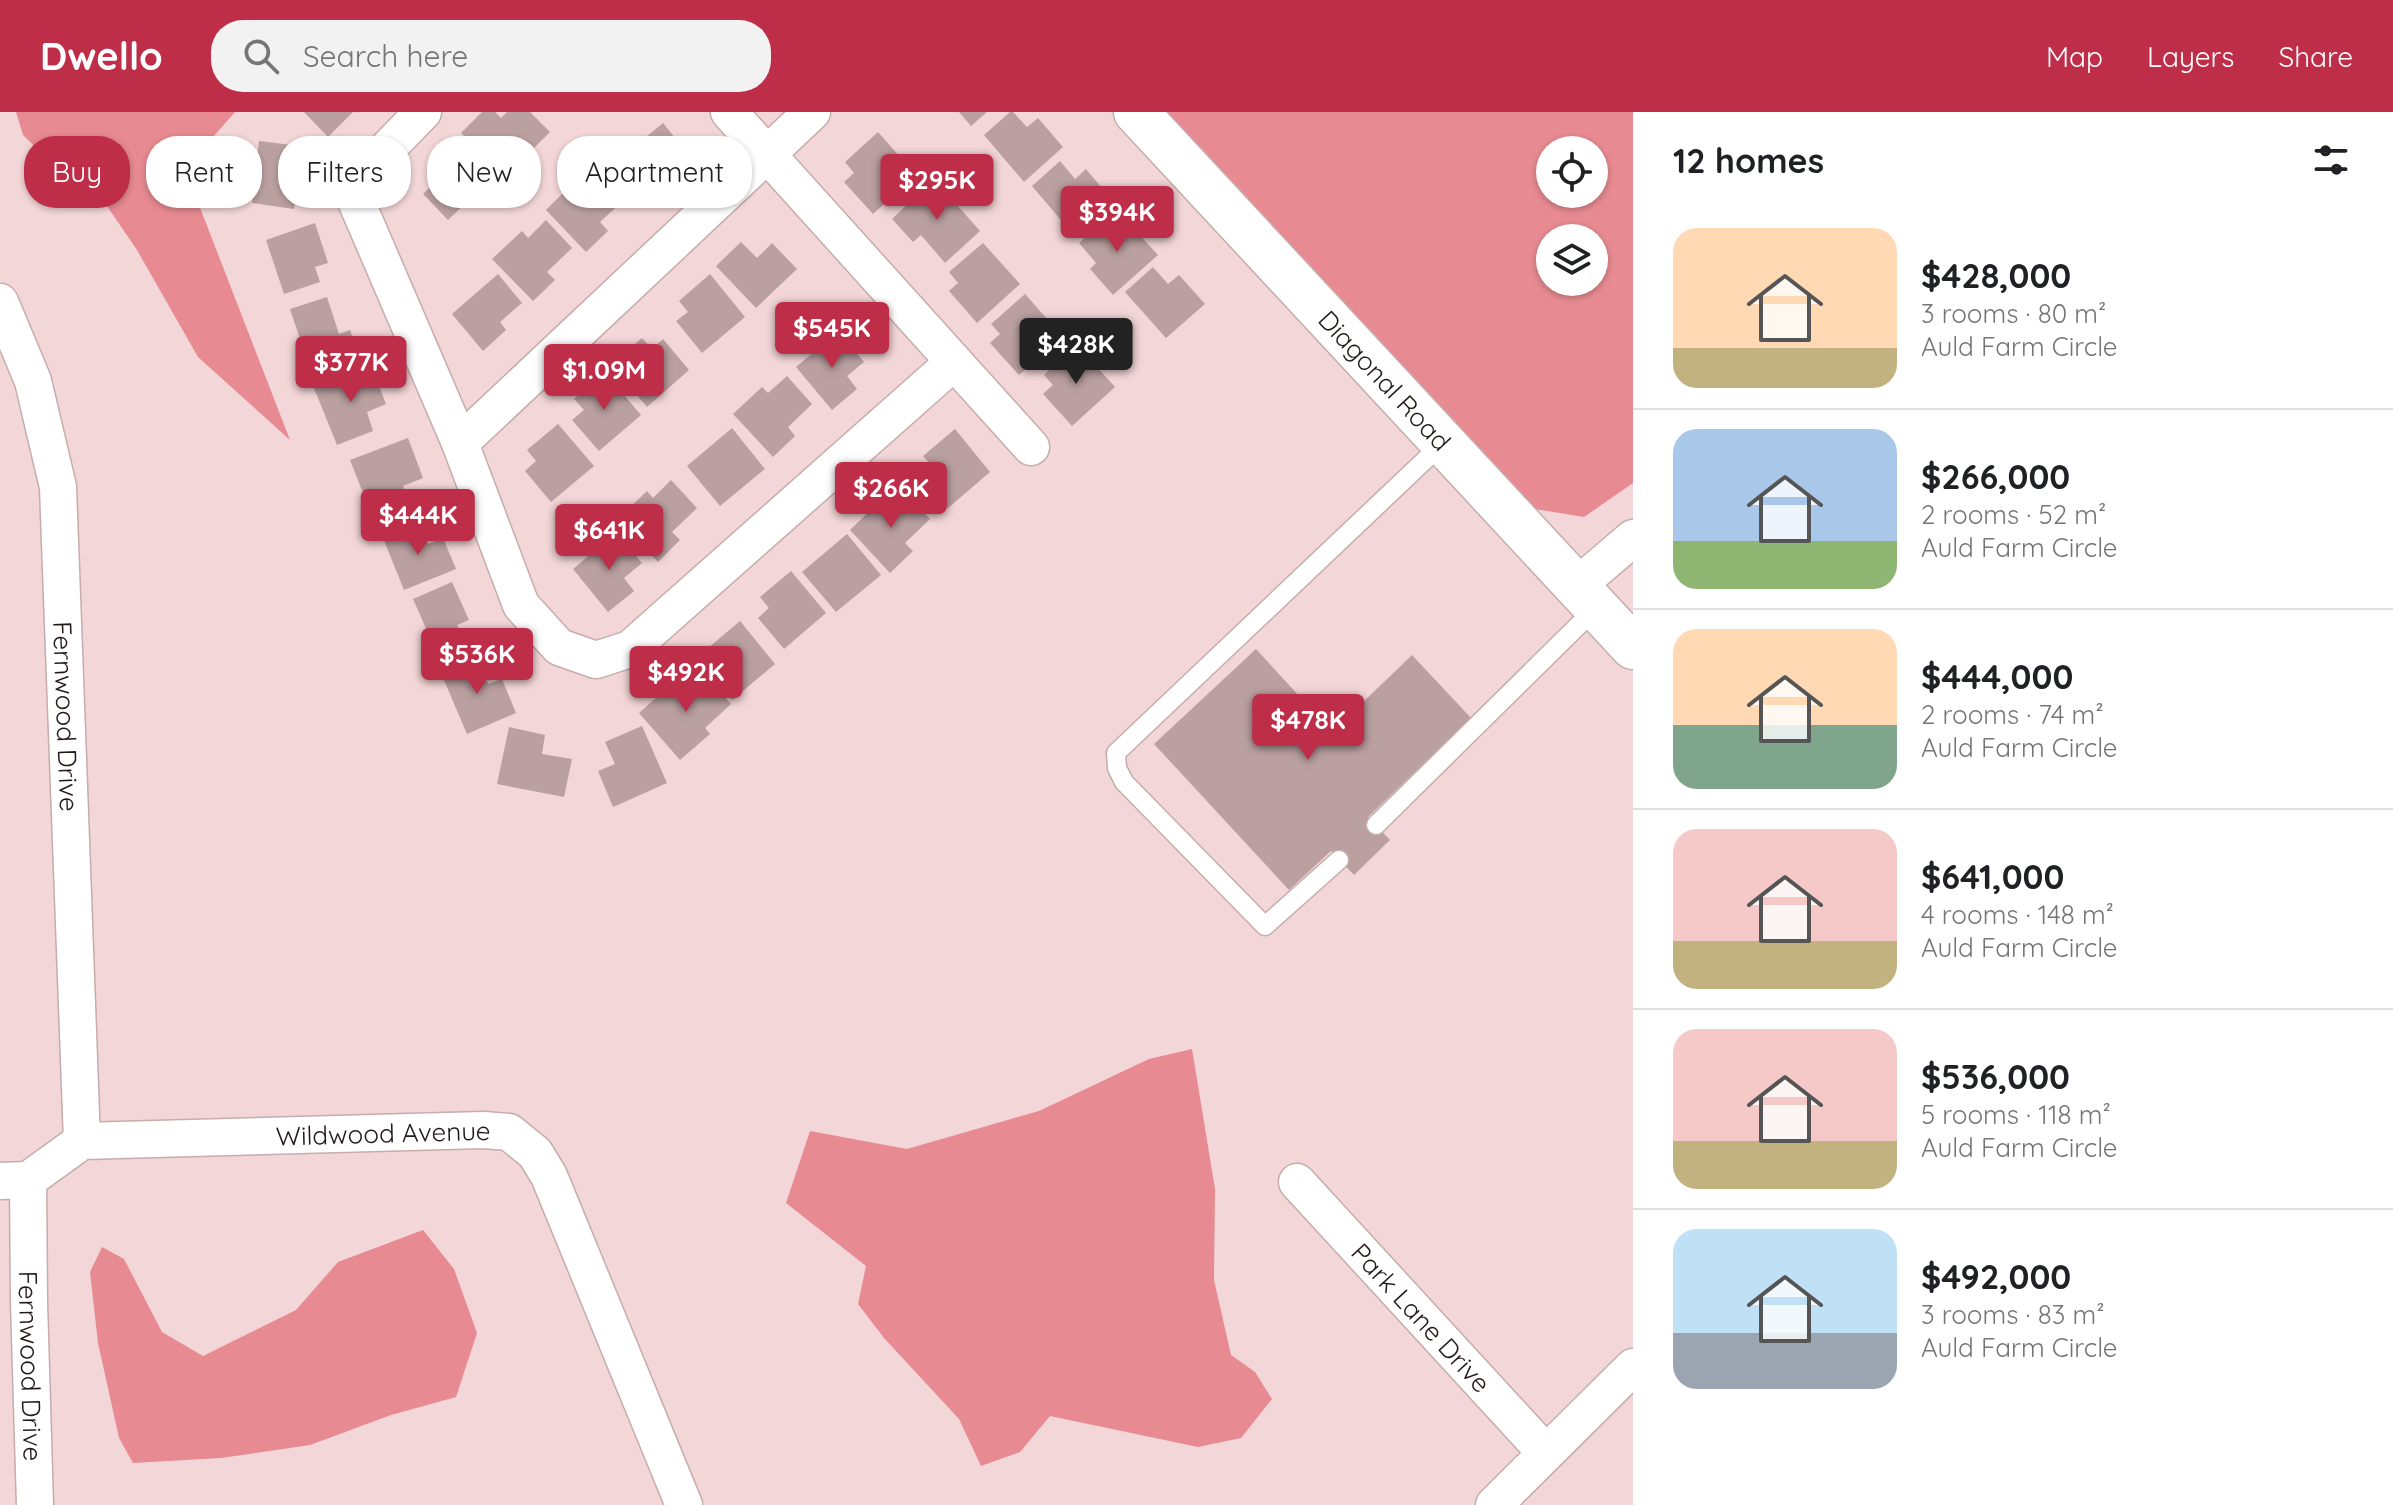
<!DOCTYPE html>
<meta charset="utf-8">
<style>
:root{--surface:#fff;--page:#f2f2f2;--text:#202124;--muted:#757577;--line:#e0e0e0;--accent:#bf2e49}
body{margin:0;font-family:Quicksand,sans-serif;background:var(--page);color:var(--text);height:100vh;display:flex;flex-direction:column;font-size:30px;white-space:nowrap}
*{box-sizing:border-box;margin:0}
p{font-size:26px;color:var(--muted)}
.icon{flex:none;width:44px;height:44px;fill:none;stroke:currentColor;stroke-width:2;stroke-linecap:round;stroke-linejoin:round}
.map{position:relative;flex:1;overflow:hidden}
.sheet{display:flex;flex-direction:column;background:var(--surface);width:760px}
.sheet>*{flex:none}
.guide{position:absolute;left:24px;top:24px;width:760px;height:72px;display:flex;gap:16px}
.buttons{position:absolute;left:1536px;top:24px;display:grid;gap:16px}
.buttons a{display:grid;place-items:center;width:72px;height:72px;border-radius:50%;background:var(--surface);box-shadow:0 2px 6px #0004;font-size:40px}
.price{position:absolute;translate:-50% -68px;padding:0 18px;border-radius:8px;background:var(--accent);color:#fff;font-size:26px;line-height:52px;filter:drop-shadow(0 2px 4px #0008)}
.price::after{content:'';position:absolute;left:50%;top:48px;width:24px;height:18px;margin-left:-12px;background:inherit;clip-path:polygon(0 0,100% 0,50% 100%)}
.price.current{background:#222;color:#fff}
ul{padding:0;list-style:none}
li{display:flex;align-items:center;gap:24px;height:200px;padding:0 40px}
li+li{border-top:2px solid var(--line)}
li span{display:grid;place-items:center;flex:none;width:224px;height:160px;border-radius:24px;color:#555}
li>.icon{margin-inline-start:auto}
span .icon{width:96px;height:96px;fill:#fffc;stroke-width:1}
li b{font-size:34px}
h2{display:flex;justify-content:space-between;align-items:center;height:96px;padding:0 40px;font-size:34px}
.chip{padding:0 28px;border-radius:32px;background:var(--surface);box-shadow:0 2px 6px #0004;font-size:28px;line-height:72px}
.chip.current{background:var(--accent);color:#fff}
header{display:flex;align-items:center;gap:48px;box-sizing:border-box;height:112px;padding:0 40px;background:var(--accent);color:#fff}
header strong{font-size:38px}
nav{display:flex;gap:44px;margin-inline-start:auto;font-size:28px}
.search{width:560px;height:72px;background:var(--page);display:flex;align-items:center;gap:20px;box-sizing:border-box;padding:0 28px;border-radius:32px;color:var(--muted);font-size:30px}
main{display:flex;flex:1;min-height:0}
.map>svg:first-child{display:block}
.forest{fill:#e78a91;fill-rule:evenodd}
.building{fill:#bba0a1}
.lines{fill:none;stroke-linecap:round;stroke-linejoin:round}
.service-casing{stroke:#c7acac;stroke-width:21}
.minor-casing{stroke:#c7acac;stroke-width:39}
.tertiary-casing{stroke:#c7acac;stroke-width:47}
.service{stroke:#fff;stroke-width:18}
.minor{stroke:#fff;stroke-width:36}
.tertiary{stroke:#fff;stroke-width:44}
.labels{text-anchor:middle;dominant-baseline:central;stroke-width:7;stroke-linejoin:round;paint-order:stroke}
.street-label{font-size:26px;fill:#231919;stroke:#fde5e6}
</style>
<header>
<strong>Dwello</strong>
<div class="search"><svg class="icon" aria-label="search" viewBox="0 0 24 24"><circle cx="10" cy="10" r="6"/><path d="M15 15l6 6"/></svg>Search here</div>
<nav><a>Map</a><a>Layers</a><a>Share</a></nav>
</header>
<main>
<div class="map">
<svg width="1633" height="1393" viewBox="0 0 1633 1393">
<rect width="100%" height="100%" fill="#f3d6d7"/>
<path class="forest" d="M16 0H235L185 57 290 328 198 245 137 138 96 78 55 54 23 23Z
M1166 0H1633V371L1584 405 1498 391ZM1550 38H1594V82H1550ZM1550 126H1594V170H1550Z
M1192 937 1215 1077 1214 1168 1231 1243 1255 1260 1272 1287 1241 1326 1198 1335 1050 1304 1020 1340 981 1354 959 1307 884 1226 858 1192 866 1154 786 1091 810 1019 907 1037 1039 999 1149 947Z
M423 1118 454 1157 477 1221 456 1285 391 1303 310 1333 221 1346 133 1351 119 1326 98 1231 90 1160 102 1135 124 1147 162 1220 203 1244 296 1198 338 1150Z"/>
<path class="building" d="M304 0H353L328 25Z
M482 0H495L501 6 507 0H530L550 20 505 65 461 21Z
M959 0H987L971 14Z
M1010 0H1013L1027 15 1038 6 1063 35 1024 70 984 23Z
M663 11 693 48 669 68 662 60 640 79 616 50Z
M878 20 916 63 873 102 844 70 854 61 845 50Z
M460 26 500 67 472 93 468 89 448 108 423 82 439 66 430 55Z
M259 29 317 36 312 75 297 73 294 97 252 91Z
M1060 49 1075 67 1086 57 1111 87 1072 121 1032 74Z
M599 59 625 87 600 110 608 119 586 140 546 98 574 70 581 77Z
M934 67 980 119 945 151 921 123 913 130 892 107Z
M1108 104 1125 123 1133 116 1158 143 1113 183 1090 157 1096 151 1079 131Z
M546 108 572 136 547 160 555 168 533 189 492 147 522 119 528 126Z
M315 111 328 151 315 155 320 170 284 182 266 128Z
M741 130 757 146 772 131 797 157 756 196 716 154Z
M983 131 1020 172 977 211 949 179 958 171 949 160Z
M1153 155 1168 172 1179 163 1205 192 1166 226 1125 180Z
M498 162 522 191 500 210 506 218 483 239 452 202Z
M710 162 745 205 702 241 676 209 688 200 679 189Z
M1025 182 1062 224 1019 263 990 231 1000 222 991 212Z
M327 185 339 222 350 218 359 244 311 260 290 197Z
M839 219 864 250 847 264 857 277 832 298 796 255Z
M642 226 652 237 663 227 689 258 647 295 611 252Z
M1077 233 1115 275 1072 314 1043 282 1053 273 1044 263Z
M371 253 386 292 367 300 373 319 337 333 314 276Z
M605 261 641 303 599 339 572 308 584 298 574 287Z
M787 264 812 292 788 315 795 324 773 345 733 302 762 275 768 281Z
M558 312 594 354 551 390 525 359 536 349 527 338Z
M732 316 765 357 720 394 687 354Z
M955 317 990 360 948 396 921 365 933 355 923 344Z
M408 326 423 366 403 374 410 392 373 406 350 348Z
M671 368 697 396 672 420 680 428 658 450 618 407 647 379 653 386Z
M904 380 930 407 905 431 913 439 890 461 850 418 879 390 886 397Z
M419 411 428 432 443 426 456 457 404 478 383 426Z
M616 421 642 451 624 466 634 479 608 500 573 457Z
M847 422 881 463 836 500 802 460Z
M791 459 826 501 784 537 758 506 769 496 760 485Z
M452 470 469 508 457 513 467 536 440 548 413 487Z
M740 509 775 552 732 588 706 557 718 547 708 536Z
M1256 537 1332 620 1412 543 1471 606 1368 705 1390 728 1354 763 1331 739 1289 778 1154 632Z
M477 546 488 572 502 567 516 601 467 622 441 561Z
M702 559 731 592 705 616 710 622 680 648 639 601 667 576 674 584Z
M642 614 667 671 613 695 598 659 615 652 605 630Z
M509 615 545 623 542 642 572 647 564 685 497 672Z"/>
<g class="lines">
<g class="service-casing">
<path id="service" d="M1376 713 1597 495
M1339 748 1265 814 1124 670 1117 656 1116 641 1443 331"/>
</g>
<g class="minor-casing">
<g id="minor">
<path d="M423 0 350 75 460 331 521 493 559 535 596 548 630 537 954 250"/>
<path d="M729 0 1031 335"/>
<path id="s1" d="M0 190 33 269 58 375 82 1029"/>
<path d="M460 331 812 0"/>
<path d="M1578 473 1633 426"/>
<path id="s2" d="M28 1068 29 1190 35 1393"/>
<path id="s3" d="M0 1069 28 1068 82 1029 483 1018 509 1020 535 1041 549 1064 684 1393"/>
<path id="s4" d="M1297 1070 1545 1340"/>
<path d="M1494 1393 1633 1255"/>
</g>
</g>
<g class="tertiary-casing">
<g id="tertiary">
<path id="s5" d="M1136 0 1633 535"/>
</g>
</g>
<use href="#service" class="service"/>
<use href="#minor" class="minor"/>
<use href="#tertiary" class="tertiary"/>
</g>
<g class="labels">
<g class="street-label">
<text stroke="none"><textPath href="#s5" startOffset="366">Diagonal Road</textPath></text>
<text stroke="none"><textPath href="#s1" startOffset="424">Fernwood Drive</textPath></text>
<text stroke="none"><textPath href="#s3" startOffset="396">Wildwood Avenue</textPath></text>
<text stroke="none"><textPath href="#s4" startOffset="184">Park Lane Drive</textPath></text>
<text stroke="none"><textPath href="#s2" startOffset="186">Fernwood Drive</textPath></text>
</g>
</g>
</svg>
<div class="buttons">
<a><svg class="icon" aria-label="locate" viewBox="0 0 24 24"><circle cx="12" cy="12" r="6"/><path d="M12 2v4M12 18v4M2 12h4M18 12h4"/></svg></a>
<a><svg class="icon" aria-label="layers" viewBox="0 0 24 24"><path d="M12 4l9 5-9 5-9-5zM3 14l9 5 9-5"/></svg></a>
</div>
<b class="price" style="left:937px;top:110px">$295K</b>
<b class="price" style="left:1117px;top:142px">$394K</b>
<b class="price" style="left:832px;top:258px">$545K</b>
<b class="price current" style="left:1076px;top:274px">$428K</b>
<b class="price" style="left:351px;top:292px">$377K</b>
<b class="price" style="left:604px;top:300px">$1.09M</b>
<b class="price" style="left:891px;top:418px">$266K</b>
<b class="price" style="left:418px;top:445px">$444K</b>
<b class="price" style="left:609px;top:460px">$641K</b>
<b class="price" style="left:477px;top:584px">$536K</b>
<b class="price" style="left:686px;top:602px">$492K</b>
<b class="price" style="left:1308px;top:650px">$478K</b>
<div class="guide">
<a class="chip current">Buy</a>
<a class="chip">Rent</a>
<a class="chip">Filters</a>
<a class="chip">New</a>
<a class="chip">Apartment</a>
</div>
</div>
<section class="sheet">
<h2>12 homes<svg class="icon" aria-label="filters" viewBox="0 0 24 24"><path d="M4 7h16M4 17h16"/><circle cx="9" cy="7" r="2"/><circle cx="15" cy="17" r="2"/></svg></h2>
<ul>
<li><span style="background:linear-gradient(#ffd9b3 75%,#c2b280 0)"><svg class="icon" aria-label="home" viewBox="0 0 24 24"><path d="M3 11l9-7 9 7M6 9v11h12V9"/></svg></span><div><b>$428,000</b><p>3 rooms · 80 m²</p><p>Auld Farm Circle</p></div></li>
<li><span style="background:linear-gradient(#a9c7e8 70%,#8fb573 0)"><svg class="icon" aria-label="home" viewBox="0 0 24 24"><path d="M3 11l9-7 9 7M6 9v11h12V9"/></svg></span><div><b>$266,000</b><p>2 rooms · 52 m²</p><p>Auld Farm Circle</p></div></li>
<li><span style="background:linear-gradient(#ffd9b3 60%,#7fa58c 0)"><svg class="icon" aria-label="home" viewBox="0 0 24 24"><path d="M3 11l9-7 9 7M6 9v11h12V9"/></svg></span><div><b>$444,000</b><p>2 rooms · 74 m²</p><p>Auld Farm Circle</p></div></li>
<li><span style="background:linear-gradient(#f6c9c9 70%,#c2b280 0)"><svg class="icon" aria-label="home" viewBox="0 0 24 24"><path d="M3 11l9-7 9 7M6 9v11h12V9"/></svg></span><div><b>$641,000</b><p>4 rooms · 148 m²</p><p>Auld Farm Circle</p></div></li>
<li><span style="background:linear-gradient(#f6c9c9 70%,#c2b280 0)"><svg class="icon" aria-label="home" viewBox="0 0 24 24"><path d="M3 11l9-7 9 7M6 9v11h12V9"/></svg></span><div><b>$536,000</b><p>5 rooms · 118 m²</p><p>Auld Farm Circle</p></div></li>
<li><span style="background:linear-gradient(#bfe0f5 65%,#9aa5b1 0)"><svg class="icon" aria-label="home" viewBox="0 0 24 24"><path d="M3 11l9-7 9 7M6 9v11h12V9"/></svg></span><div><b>$492,000</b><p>3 rooms · 83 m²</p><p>Auld Farm Circle</p></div></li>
</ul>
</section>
</main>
